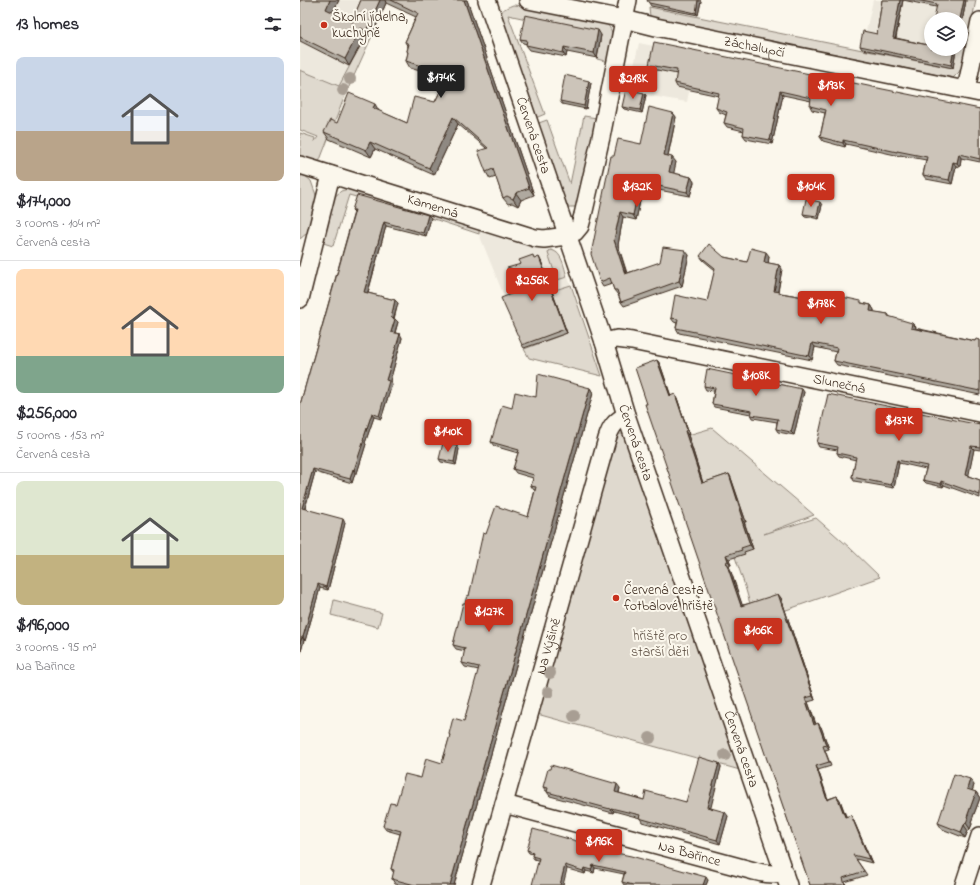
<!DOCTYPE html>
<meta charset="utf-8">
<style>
:root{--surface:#fff;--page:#f7f7f7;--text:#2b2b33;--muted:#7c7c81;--line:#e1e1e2;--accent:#c8321e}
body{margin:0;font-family:"Indie Flower",sans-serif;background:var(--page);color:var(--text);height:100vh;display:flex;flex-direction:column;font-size:15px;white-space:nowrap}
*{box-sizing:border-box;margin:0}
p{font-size:13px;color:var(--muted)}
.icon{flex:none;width:22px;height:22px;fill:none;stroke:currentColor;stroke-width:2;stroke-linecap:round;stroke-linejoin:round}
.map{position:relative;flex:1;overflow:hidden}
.drawer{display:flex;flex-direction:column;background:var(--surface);width:300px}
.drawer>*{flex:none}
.tools{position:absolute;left:624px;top:12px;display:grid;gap:8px}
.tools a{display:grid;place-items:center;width:44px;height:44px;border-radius:50%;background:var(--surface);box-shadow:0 2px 6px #0003;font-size:20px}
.price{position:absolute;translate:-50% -34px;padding:0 9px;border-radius:4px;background:var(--accent);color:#fff;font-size:13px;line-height:26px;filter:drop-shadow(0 1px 2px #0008)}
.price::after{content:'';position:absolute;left:50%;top:24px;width:12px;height:9px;margin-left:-6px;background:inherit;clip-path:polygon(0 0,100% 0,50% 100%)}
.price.selected{background:#222;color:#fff}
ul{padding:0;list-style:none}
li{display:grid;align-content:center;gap:8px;height:212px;padding:0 16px}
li+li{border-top:1px solid var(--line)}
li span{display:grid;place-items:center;height:124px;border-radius:8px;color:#555}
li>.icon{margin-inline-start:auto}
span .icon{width:72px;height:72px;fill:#fffc;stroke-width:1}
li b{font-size:17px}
h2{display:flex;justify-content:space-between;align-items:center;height:48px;padding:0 16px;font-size:17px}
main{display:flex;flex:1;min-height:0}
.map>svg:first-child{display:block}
.built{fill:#ede8dd}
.green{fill:#dfd9ce;stroke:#8d8276}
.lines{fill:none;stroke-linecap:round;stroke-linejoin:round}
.minor-casing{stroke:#3b2a1e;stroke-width:20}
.minor{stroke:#fbf7ec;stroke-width:17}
.tree{fill:#a89e93}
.wall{fill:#afa99f;stroke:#3b2a1e}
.shaded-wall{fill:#8f8982;stroke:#3b2a1e}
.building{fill:#ccc4b9;stroke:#3b2a1e}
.poi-dot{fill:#c8321e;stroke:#fbf7ec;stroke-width:1.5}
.labels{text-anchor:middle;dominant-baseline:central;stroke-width:4;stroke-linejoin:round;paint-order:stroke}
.poi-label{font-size:14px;fill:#3b2a1e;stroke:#fbf7ec;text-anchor:start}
.street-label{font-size:14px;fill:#3b2a1e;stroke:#fbf7ec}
.park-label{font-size:14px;fill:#64564a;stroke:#fbf7ec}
</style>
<main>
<section class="drawer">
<h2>13 homes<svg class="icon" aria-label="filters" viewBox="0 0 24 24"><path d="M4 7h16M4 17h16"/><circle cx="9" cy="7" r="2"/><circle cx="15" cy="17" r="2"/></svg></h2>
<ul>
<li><span style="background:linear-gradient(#c9d6e8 60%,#b9a48a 0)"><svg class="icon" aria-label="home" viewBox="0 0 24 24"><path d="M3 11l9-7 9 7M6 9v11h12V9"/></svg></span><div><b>$174,000</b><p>3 rooms · 104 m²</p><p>Červená cesta</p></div></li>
<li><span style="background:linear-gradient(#ffd9b3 70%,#7fa58c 0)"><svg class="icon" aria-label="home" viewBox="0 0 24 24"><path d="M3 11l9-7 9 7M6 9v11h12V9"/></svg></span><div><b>$256,000</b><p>5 rooms · 153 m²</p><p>Červená cesta</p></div></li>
<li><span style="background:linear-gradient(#dfe7d0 60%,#c2b280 0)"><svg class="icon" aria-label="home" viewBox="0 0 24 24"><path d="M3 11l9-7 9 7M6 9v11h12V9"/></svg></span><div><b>$196,000</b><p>3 rooms · 95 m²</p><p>Na Bařince</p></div></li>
</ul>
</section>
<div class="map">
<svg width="680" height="885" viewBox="0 0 680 885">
<rect width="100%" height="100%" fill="#fbf7ec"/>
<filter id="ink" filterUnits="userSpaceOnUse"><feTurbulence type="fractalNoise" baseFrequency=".025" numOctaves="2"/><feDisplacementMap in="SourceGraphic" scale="8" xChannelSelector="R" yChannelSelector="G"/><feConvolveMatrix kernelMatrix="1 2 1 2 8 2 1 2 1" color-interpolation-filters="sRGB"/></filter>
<g filter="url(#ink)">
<path class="built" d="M0 0H88L71 38 65 35 39 86 0 70Z
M573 0H595L639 7 661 19H631V49L653 68 562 49Z
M339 43 396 55 387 102 328 92Z
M179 229 254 250 258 252 261 257 302 376 229 358 179 234Z"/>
<path class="green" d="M666 0H676L663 65 659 72 653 78 350 17 349 7 652 68 656 49H661V27Z
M213 5 226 6 306 23C318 36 312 46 309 62L297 59 301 35 208 15 245 114 233 119 200 20C201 10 203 9 213 5Z
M66 35 71 38 44 98 18 165 0 159V133L15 138 14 142 18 137 0 130V70L39 86Z
M284 116 297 118 278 202 275 207H266L236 124 247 120 270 184Z
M3 174 11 181 17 198 7 233 0 239V178Z
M52 188 179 229V234L131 218 49 195 33 246 20 242 32 199 41 191Z
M250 250C262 251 264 267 267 277L257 280 248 253Z
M271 285 299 367 302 376 229 358 224 349 267 333 252 291Z
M412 428 514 515 464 534 516 518 549 547 580 577 455 621 444 583 435 557 452 539H450L429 475 403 485 388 435Z
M318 434H325L440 770 237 714 316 435Z
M34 600 82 613 78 627 31 615Z"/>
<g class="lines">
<g class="minor-casing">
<g id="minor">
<path id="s1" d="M187 0 304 342 326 415 488 885"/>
<path id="s2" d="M228 0 324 19 356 27 680 93"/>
<path d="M666 90 680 21"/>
<path id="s3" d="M0 165 235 238 244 239 267 236 275 232 280 226 283 215 301 137 328 0"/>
<path d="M0 299 31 175"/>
<path id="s4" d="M304 342 317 339 332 341 680 413"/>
<path id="s5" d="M204 804 454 871C464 874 473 875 484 873"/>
<path id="s6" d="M181 885 307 439C311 426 315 422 326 415"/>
<path d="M664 885 680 836"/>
</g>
</g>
<use href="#minor" class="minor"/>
</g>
<g class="tree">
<circle cx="50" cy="79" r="6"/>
<circle cx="43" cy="90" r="6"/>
<circle cx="250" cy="673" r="6"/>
<circle cx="248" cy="692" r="6"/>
<circle cx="274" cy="716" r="6"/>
<circle cx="350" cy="738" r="6"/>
<circle cx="425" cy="755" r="6"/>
</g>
<path class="wall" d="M0 0H39L33 12 52 22 61 0H167L234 195 221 200 218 206 212 203 208 204 203 198 196 177 190 179 186 172V148L158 124 134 175 75 149 71 157 29 139 24 132 37 123 79 111 107 123 135 102 146 79 110 68 106 61 108 53 107 51 108 47 105 42 116 17 86 3 71 38 66 35 49 66 0 41Z
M347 0 401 1 398 15 351 6Z
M582 0H666L661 27V19L636 7 603 0 596 38 628 45 656 49 653 68 562 49 560 46 577 34Z
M301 35 297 58 267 52 266 57 230 50 226 45 227 44 223 43 220 39Z
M349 65 680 109V162L661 158 660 167 656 166 652 184 626 179 623 175 626 160 600 155V156L546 144 545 147 523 141 520 137 525 113 512 110 510 106 511 101 483 95 472 144 446 139 443 135 444 131 427 127 424 123 426 115 419 112 416 108 419 96 377 87 375 83 377 74 352 69Z
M289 81 291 83 286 109 262 104 260 101Z
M344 93 346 95 342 113 324 109 322 107Z
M373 113 376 117 368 156 376 162 373 173 391 177 394 182 390 196 343 187 336 220 323 217 318 245 327 273 389 255 382 286 324 306 321 302 318 295 314 290 312 284 303 287 300 282 314 156 341 144Z
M522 205 519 219 505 216 503 214Z
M52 210 131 218 126 236 86 226 68 293 95 300 98 303 94 319H95L98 322 95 333 100 334 102 338 90 381 92 384 81 419 74 417 65 443 66 444 57 473H55L52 483 15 472 5 509 45 523 42 535 28 590 20 588 5 641 4 640 0 655V405L54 212Z
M400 256 424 257 447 262 469 256 468 263 479 265 482 269 478 292H480L481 293 527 301 562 303 571 305 574 310V312L588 314 590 317 616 327 615 328 675 341 680 340V395L537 365 534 361 536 352 515 347 512 360 379 333 376 328 377 323 374 322 371 318 407 302 415 270 403 260Z
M235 259 241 261 267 333 224 348 222 345Z
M357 360 360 364 371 396 377 398 389 434 388 435 403 483 429 474 431 478 446 522H444L453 549 444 552 445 554 429 559 431 565 429 566 442 605 481 598 515 700 508 702 516 724 521 727 529 749 525 750 531 766 518 770 528 799 537 796 540 800 546 816 553 819 572 863 556 859 567 875 545 882 546 885H510L347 404Z
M404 386 504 392 494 435 478 432 476 429 477 422 453 418 451 414 414 407 412 404 414 391 406 390Z
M290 388 293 393 154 885H100L95 884 92 879 94 873 91 869 100 834 86 830 83 826 96 804 121 778 142 763 150 736 149 734 164 721 179 670 165 667 162 663 165 651 156 649 153 645 165 603 169 596 186 534 228 517 235 490H234L231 486 233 478 216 473 213 469 218 453 194 446 191 442 212 408 236 397Z
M680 425V450L674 449 668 476 680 480V498L644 485 643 487 626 483 623 480 626 469 599 463 594 488 554 481 552 477 556 460 539 456 537 453 538 450 519 447 517 443Z
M159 449 156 465 141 462 139 459Z
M421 767 410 808 428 816 420 844 342 822 340 818 314 811 313 813 250 796 247 792 248 791H246L243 787 320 788 319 793 344 800 386 802Z
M674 785 672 791 676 792 680 798 671 822 672 824 670 829 668 831 665 838 642 829 638 823Z
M298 847 300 850 408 880 406 885H324L322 882 324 874 295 868 294 873 286 871 285 874 234 859 232 856 233 854 229 853 227 850Z"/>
<path class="shaded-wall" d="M30 0H39L31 16 26 9Z
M80 0H85L86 3 71 38 66 31Z
M164 0H167L234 195 229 188Z
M398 0H400L401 1 398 15 396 13Z
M600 0H603L595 40 593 38Z
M664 0H666L661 27V19H660Z
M61 28 66 35 49 66 45 59Z
M298 30 301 35 297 58 294 53Z
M264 47 267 52 266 57 263 53Z
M654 49H656L653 68 651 65Z
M289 81 291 83 286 109 284 106Z
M480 91 483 95 472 144 470 140Z
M344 93 346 95 342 113 340 110Z
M75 104 79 111 73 108Z
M373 113 376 117 367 160 364 155Z
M153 117 158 124 134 175 129 168Z
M543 140 546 144 545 147 543 143Z
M70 142 75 149 71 157 66 150Z
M659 154 661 158 660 167 657 163Z
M372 157 376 162 373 177 369 172Z
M653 162 656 166 652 184 649 180Z
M391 177 394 182 390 196 387 192Z
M340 182 343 187 336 220 333 215Z
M216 193 221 200 218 206 213 199Z
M520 202 522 205 519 219 517 216Z
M320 212 323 217 318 245 328 279 325 274 314 240Z
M128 215 131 218 126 236 123 233Z
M84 222 86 226 67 295 64 292Z
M385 250 389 255 382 286 379 281Z
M466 252 469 256 468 266 464 262Z
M239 257 241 261 267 333 265 329Z
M479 265 482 269 477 296 474 291Z
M95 300 98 303 93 321 91 318Z
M571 305 574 310 573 315 570 311Z
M95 319 98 322 94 335 91 332Z
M612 323 616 327 614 332 611 328Z
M100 334 102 338 90 381 92 384 81 419 79 416 86 380Z
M512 343 515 347 512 360 509 356Z
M357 360 360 364 372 400 370 396Z
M290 388 293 393 154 885H150Z
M502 389 504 392 494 435 491 432Z
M375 394 377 398 389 434 387 430Z
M72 413 74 417 65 443 66 444 57 473 54 470 63 440Z
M385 431 388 435 404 487 402 483Z
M157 446 159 449 156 465 154 462Z
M671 446 674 449 668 479 665 475Z
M597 460 599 463 594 488 591 485Z
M13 469 15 472 4 511 2 508Z
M53 469 55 473 52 483 50 479Z
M429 474 431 478 446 522 443 518Z
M641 481 644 485 643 487 641 484Z
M441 518 444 522 453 549 450 545Z
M43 519 45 523 42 535 28 590 26 587Z
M426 555 429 559 431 565 428 561Z
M426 562 429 566 444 610 441 606Z
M18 584 20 588 5 641 3 637Z
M478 594 481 598 515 700 513 696Z
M2 637 4 640 0 655V643Z
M505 698 508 702 517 729 514 725Z
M518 723 521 727 529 749 526 745Z
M419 763 421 767 410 811 407 807Z
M516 766 518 770 529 804 527 800Z
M670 779 674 785 671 795 667 789Z
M317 784 320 788 318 796 315 792Z
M676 792 680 798 671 822 672 824 670 829 666 823 667 817Z
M537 796 540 800 547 821 545 817Z
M311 808 314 811 313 813 310 809Z
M425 812 428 816 420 844 417 840Z
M551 815 553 819 572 863 569 859Z
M664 825 668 831 665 838 661 832Z
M265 865 267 869 263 885H260Z
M293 865 295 868 294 873 291 870Z
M284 868 286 871 285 874 283 871Z
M406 877 408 880 406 885H403Z"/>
<path class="building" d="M0 0H30L26 9 53 22 52 21 61 0H80L66 31 61 28 45 59 0 37Z
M91 0H164L229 188 216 193 213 199 207 196 203 198 193 169 186 172 178 151 188 148 153 117 129 168 70 142 66 150 24 132 30 120 37 123 49 93 75 104 73 108 107 123 114 97 135 102 148 75 106 61 108 52 107 51 109 44 105 42 118 13Z
M347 0H398L396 13 349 3Z
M582 0H600L593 38 628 45 631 32V49H654L651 65 560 46 563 31 577 34Z
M616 0H664L660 19H634L637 4Z
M225 15 298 30 294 53 264 47 263 53 226 45 227 40 220 39Z
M354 42 680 109V159L659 154 657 163 653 162 649 180 623 175 627 157 597 151V152L543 140V143L520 137 526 110 510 106 511 98 480 91 470 140 443 135 444 128 424 123 427 112 416 108 419 93 375 83 377 70 349 65Z
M265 75 289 81 284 106 260 101Z
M326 89 344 93 340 110 322 107Z
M349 107 373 113 364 155 372 157 369 172 391 177 387 192 340 182 333 215 320 212 314 240 325 274 360 262 363 247 385 250 379 281 321 302 317 290H314L310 278 300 282 291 254 311 156H314L318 139 341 144Z
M57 195 128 215 123 233 84 222 64 292 95 300 91 318 95 319 91 332 100 334 86 380 89 381 79 416 72 413 63 440H64L54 470 53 469 50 479 13 469 2 508 43 519 40 532 26 587 18 584 3 637H2L0 643V405L55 210H52Z
M506 199 520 202 517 216 503 214Z
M409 244 424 257 447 262 451 248 466 252 464 262 479 265 474 291 480 292V293L527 301 528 294 561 301V303L571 305 570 311 588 314V316L612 323 611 328 675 341 676 339 680 340V391L534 361 537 348 512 343 509 356 376 328 378 319 371 318 375 295 407 302 415 268 400 256Z
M233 255 234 259 239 257 265 329 222 345 201 298 216 292 207 268 221 264 219 260Z
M357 360 370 396 375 394 387 430 385 431 402 483 429 474 443 518H441L450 545 441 548 442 550 426 555 428 561 426 562 441 606 478 594 513 696 505 698 514 725 518 723 526 745 523 746 529 762 516 766 527 800 537 796 545 817 551 815 569 859 553 855 564 871 543 878 545 885H510L345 404H347L335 368Z
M407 369 502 389 491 432 476 429 478 419 451 415 452 411 412 404 415 388 404 386Z
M238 374 290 388 150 885H115L92 879 94 870 91 869 101 831 83 826 90 803 96 804 105 774 121 778 126 758 142 763 150 735 149 734 153 718 164 721 179 667 162 663 165 648 153 645 163 603H165L167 595 169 596 183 533 186 534 196 506 228 517 236 487 231 486 234 475 213 469 219 450 191 442 202 405 212 408 215 392 236 397Z
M528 394 680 425V447L671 446 665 475 680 480V495L641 481V484L623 480 627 466 597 460 591 485 552 477 556 457 537 453 538 447 517 443Z
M143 443 157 446 154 462 139 459Z
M399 757 419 763 407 807 425 812 417 840 339 818 340 815 311 808 310 809 247 792 248 788 243 787 248 769H250L251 765 317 784 315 792 344 800 346 791 386 802Z
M654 774 670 779 667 789 676 792 667 817 668 818 666 823 664 825 661 832 638 823Z
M233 829 298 847 297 849 331 856 406 877 403 885H333L322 882 325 872 293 865 291 870 284 868 283 871 265 865 260 885H232L239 858 232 856 233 852 227 850Z"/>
</g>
<g class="poi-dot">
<circle cx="24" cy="25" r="4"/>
<circle cx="316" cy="598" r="4"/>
</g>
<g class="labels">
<g class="poi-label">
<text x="32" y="17">Školní jídelna,<tspan x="32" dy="16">kuchyně</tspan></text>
<text x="324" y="590">Červená cesta<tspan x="324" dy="16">fotbalové hřiště</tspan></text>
</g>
<g class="street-label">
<text stroke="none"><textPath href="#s2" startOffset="231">Záchalupčí</textPath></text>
<text stroke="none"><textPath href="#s1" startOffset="143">Červená cesta</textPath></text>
<text stroke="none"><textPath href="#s3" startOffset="139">Kamenná</textPath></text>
<text stroke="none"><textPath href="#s4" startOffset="240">Slunečná</textPath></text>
<text stroke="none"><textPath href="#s1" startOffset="467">Červená cesta</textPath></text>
<text stroke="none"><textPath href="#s6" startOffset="248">Na Výšině</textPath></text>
<text stroke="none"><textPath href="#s1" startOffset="791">Červená cesta</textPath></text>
<text stroke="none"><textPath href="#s5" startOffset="192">Na Bařince</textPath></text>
</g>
<g class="park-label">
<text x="360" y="636">hřiště pro<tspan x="360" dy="16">starší děti</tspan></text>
</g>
</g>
</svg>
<div class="tools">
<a><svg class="icon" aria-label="layers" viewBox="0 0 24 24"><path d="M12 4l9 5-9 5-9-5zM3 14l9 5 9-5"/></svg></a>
</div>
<b class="price selected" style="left:141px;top:99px">$174K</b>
<b class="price" style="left:333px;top:100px">$218K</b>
<b class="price" style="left:531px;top:107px">$193K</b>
<b class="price" style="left:337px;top:208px">$132K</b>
<b class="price" style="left:511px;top:208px">$104K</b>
<b class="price" style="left:232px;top:302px">$256K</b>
<b class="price" style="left:521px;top:325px">$178K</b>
<b class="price" style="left:456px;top:397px">$108K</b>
<b class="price" style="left:599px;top:442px">$137K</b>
<b class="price" style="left:148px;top:453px">$140K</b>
<b class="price" style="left:189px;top:633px">$127K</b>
<b class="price" style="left:458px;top:652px">$106K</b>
<b class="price" style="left:299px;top:863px">$196K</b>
</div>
</main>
